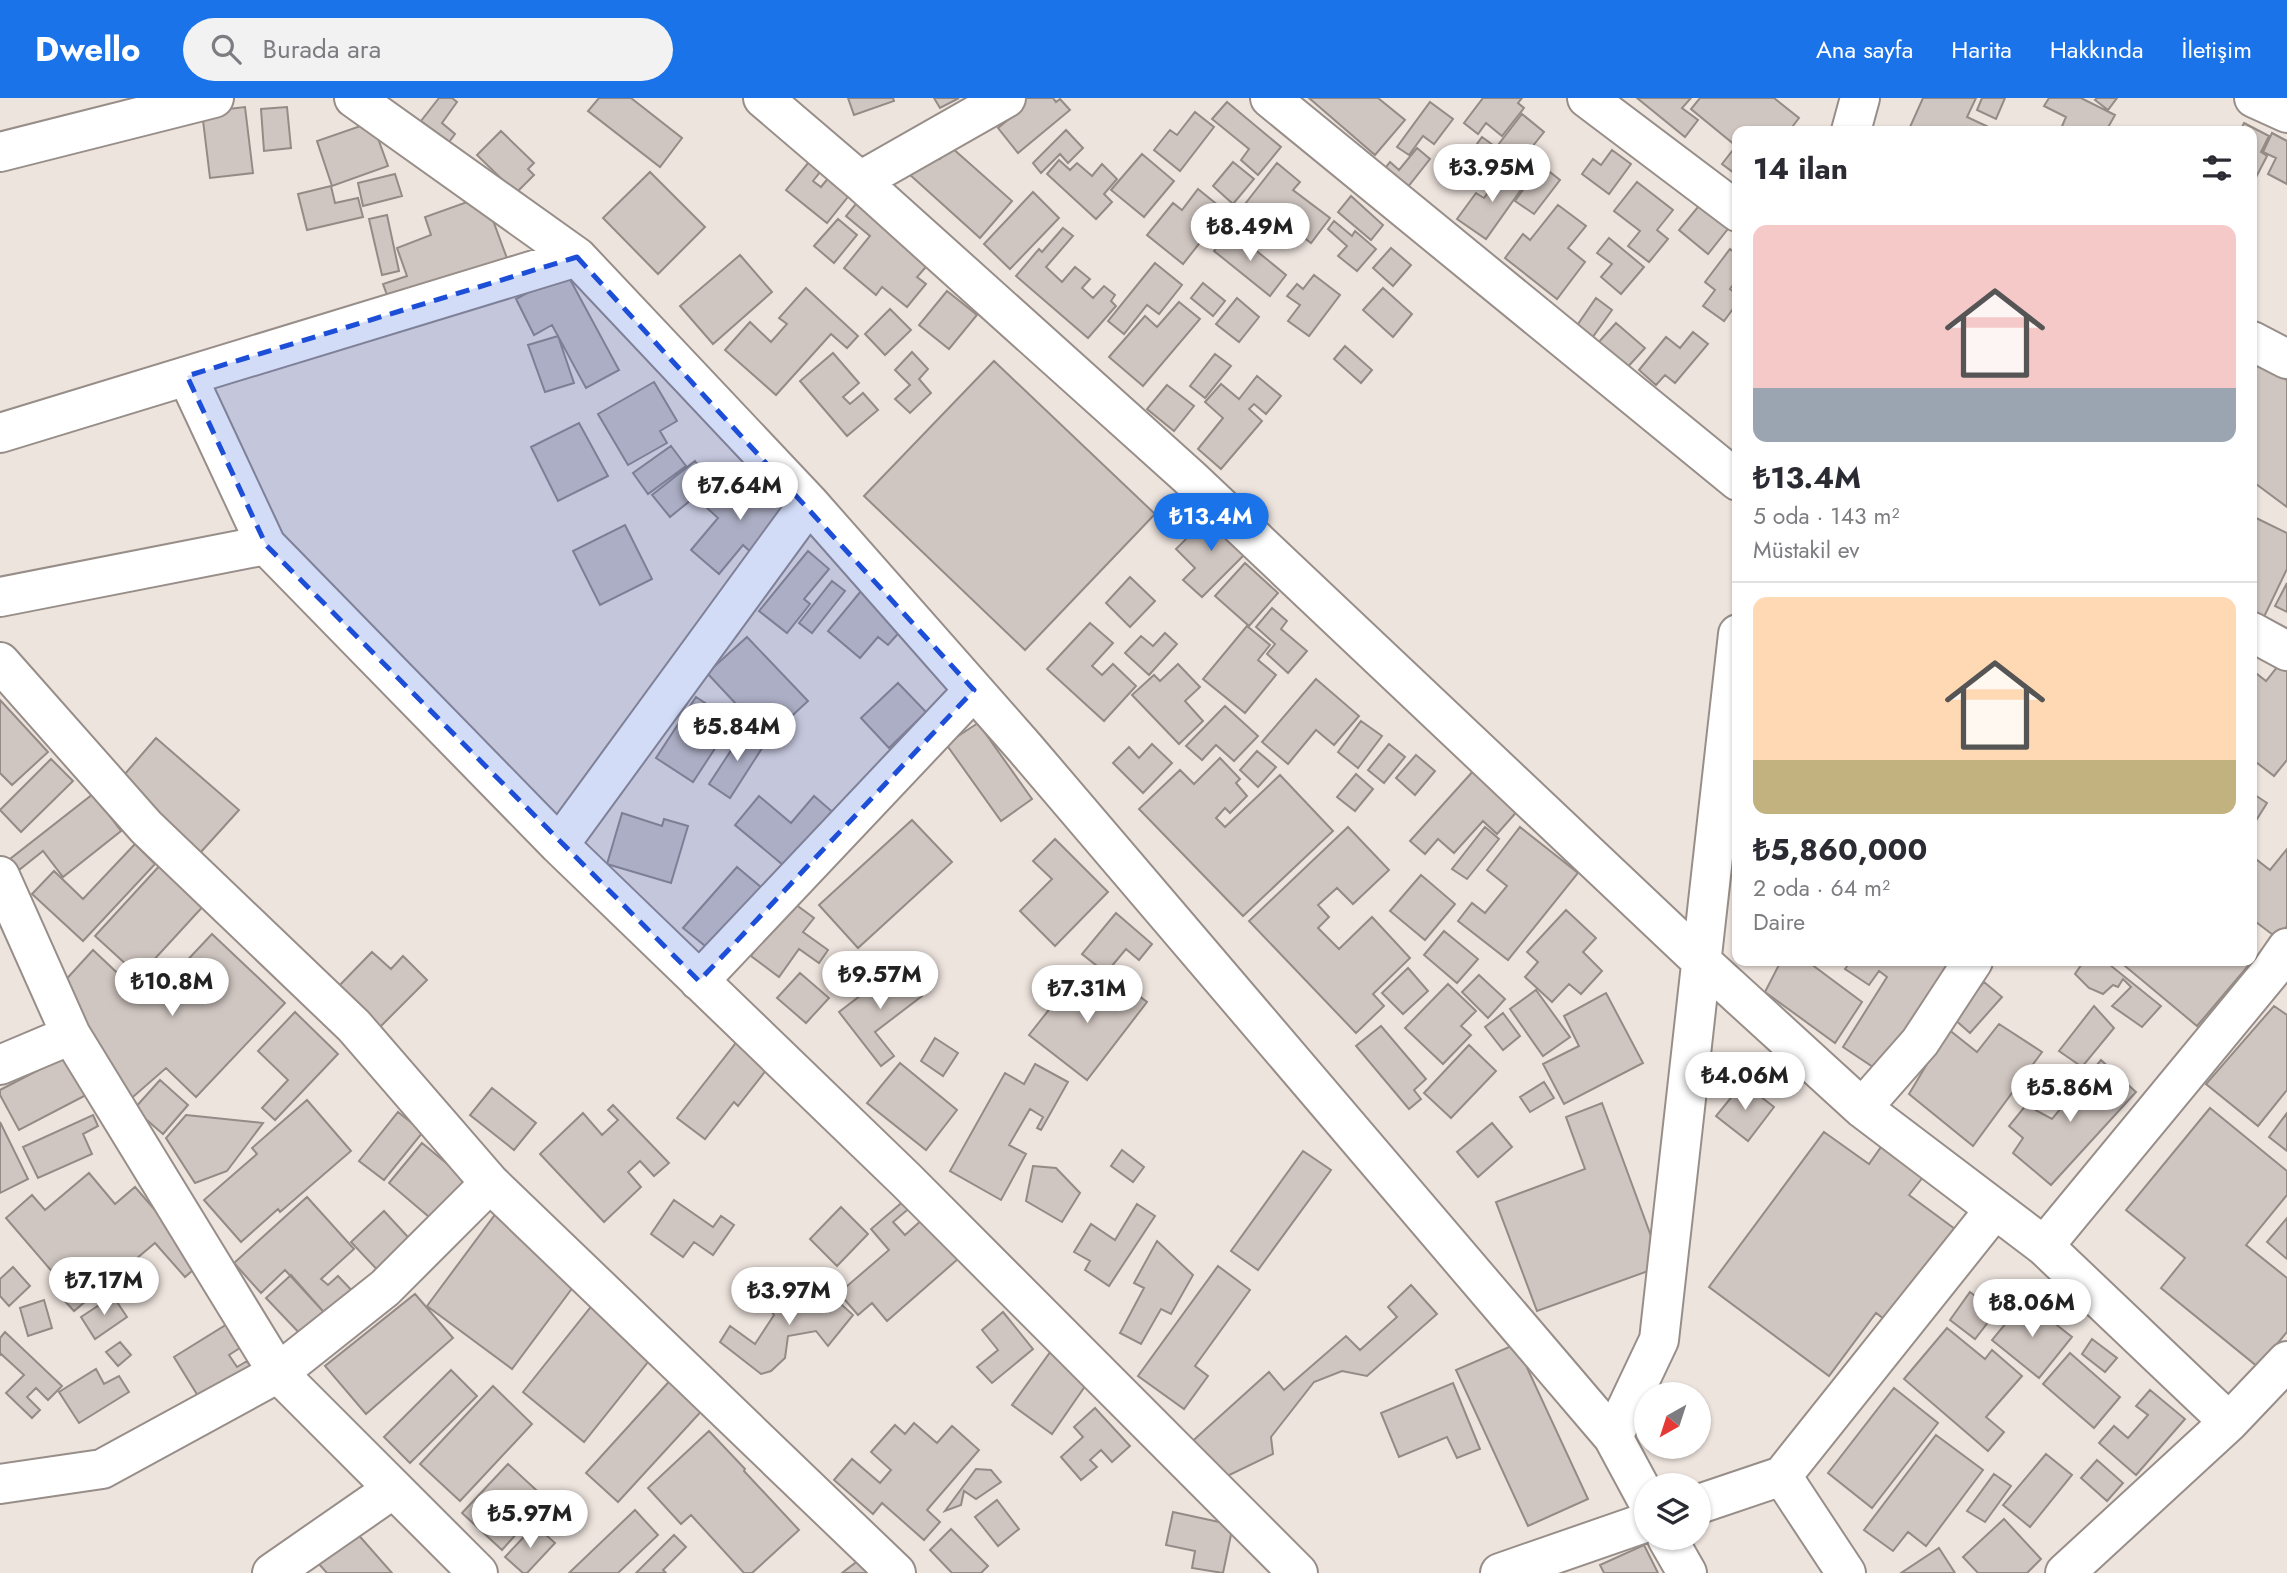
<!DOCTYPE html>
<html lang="tr">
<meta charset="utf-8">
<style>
:root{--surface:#fff;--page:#f2f2f3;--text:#2b2b33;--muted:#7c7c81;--line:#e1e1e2;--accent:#1a73e8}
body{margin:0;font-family:Jost,sans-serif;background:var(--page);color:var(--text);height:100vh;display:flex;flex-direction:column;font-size:26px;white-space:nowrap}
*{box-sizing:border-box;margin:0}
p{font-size:23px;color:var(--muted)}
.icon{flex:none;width:38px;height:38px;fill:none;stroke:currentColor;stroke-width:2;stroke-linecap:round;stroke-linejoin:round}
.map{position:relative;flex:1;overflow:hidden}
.sheet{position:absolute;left:1732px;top:28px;width:525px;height:840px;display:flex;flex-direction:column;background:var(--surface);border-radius:14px;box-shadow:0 2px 5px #0004}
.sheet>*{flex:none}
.needle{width:46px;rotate:219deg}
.fabs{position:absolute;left:1634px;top:1284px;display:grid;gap:14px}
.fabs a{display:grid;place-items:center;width:77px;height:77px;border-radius:50%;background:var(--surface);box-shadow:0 2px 5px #0004;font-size:35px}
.price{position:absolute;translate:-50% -60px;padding:0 16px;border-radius:24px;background:#fff;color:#222;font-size:23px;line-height:46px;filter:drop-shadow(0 2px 4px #0008)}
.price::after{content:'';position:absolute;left:50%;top:42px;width:21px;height:16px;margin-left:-10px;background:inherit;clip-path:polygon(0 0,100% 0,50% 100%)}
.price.active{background:var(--accent);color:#fff}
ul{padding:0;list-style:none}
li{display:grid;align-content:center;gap:14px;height:371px;padding:0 21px}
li+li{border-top:2px solid var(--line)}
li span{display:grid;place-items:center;height:217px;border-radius:14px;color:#555}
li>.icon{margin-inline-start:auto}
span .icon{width:126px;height:126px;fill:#fffc;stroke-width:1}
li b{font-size:30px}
h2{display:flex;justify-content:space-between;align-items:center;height:84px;padding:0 21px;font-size:30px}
header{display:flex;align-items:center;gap:42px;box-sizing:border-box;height:98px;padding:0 35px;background:var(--accent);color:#fff}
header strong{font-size:33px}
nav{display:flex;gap:38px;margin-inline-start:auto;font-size:24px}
.search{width:490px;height:63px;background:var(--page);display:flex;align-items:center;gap:18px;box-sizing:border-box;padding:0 24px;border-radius:38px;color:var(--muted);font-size:26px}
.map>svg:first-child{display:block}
.building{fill:#d0c6c1;stroke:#948b86;stroke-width:2}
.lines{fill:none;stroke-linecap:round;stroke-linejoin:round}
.minor-casing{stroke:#988e89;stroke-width:42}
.minor{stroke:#fff;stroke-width:38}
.marked{fill:#1d4ed8;fill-opacity:0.2;stroke:#1d4ed8;stroke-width:5;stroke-dasharray:14 9;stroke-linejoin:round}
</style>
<header>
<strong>Dwello</strong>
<div class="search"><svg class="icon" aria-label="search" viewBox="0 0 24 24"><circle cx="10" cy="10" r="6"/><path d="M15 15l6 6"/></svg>Burada ara</div>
<nav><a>Ana sayfa</a><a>Harita</a><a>Hakkında</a><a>İletişim</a></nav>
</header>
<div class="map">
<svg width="2287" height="1475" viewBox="0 0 2287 1475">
<rect width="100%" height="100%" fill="#eee4de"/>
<path class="building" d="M439 0H452L457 4 442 25 455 36 449 44 421 23Z
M599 0H631L682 40 660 69 588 13Z
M848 0H893L894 3 854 17Z
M934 0H959L940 10Z
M1019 0H1053L1056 4 1060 1 1070 12 1018 55 998 30 1009 21 1003 13Z
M1309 0H1378L1405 22 1375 57Z
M1483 0H1522L1518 5 1524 10 1502 38 1486 25 1478 36 1464 25Z
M1637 0H1691L1682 10 1698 22 1685 39Z
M1700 0H1774L1799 20 1789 33H1738V78L1722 66 1736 48 1691 11Z
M1923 0H1976L1967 19 1997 33H1919L1910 29Z
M1982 0H2005L1996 21 1977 12Z
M2049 0H2081L2115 17 2106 33H2060L2066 19 2044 8Z
M2097 0H2117L2108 12 2095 2Z
M1227 4 1281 49 1258 77 1241 62 1249 51 1212 21Z
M1430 4 1453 21 1434 46 1423 38 1409 57 1397 49Z
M245 9 253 75 210 80 202 14Z
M287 9 291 50 264 53 261 11Z
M1195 14 1214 29 1180 73 1154 52 1170 32 1177 37Z
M1522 16 1544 34 1520 64 1498 47Z
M372 24 388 68 332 88 317 43Z
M2244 25 2269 38 2261 54 2267 58 2252 87V33H2240Z
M1066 32 1083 50 1068 65 1060 56 1041 75 1033 65Z
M501 33 534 65 528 71 534 77 516 95 477 57Z
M2272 35 2287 43V86L2268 76 2276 60 2263 54Z
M1482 39 1508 58 1489 83 1464 64Z
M951 49 1012 103 980 140 909 76 930 53 940 61Z
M1417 50 1430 61 1403 95 1380 77 1390 64 1399 72Z
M1612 52 1631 66 1609 96 1582 76 1593 61 1601 67Z
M1142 56 1174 83 1144 119 1111 92Z
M813 59 824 69 813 83 821 89 834 73 855 90 827 125 786 92Z
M1059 62 1070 72 1077 65 1092 78 1102 66 1117 81 1104 96 1112 104 1096 121 1047 76Z
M1233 64 1254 81 1233 106 1213 88Z
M1277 65 1300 84 1293 92 1330 120 1311 145 1268 112 1255 129 1238 115Z
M1541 67 1560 82 1534 116 1515 103Z
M1506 69 1527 83 1486 141 1457 121 1476 95 1484 100Z
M650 74 705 129 658 176 603 120Z
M395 76 402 98 363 108 358 85Z
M1637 84 1673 112 1657 132 1668 141 1649 164 1628 148 1640 133 1614 113Z
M331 88 335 105 358 100 363 119 307 132 298 96Z
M1198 91 1225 113 1183 166 1147 137 1173 105 1182 112Z
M1033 94 1059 120 1010 171 984 146Z
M484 98 508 163 390 205 383 186 407 178 397 150 431 137 425 119Z
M1351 98 1383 127 1371 142 1338 114Z
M1707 98 1735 122 1708 156 1679 132Z
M860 101 932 162 917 179 926 186 907 209 882 189 876 197 844 170 870 138 846 118Z
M1558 107 1586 128 1568 150 1585 164 1557 201 1505 160 1523 136 1530 142Z
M387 117 399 173 382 177 369 121Z
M838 121 857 137 834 165 814 148Z
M1334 123 1352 138 1355 133 1376 151 1357 173 1338 158 1347 148 1328 131Z
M1063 130 1073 138 1046 169 1062 184 1075 169 1090 181 1082 190 1093 200 1104 188 1115 197 1111 203 1116 208 1088 240 1016 178 1039 151 1042 154Z
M1231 132 1286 177 1270 198 1214 153Z
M1609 140 1644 169 1621 196 1601 179 1612 166 1597 155Z
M1391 150 1411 167 1393 188 1373 170Z
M1730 151 1738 157V180L1730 191 1738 197V204L1724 223 1703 208 1715 192 1705 184Z
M740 157 772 194 713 246 680 208Z
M1155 165 1182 187 1159 216 1147 207 1124 236 1108 223Z
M566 174 619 272 586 290 552 227 534 237 516 201Z
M1314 177 1340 197 1309 238 1288 223 1300 207 1287 198 1297 186 1303 191Z
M1203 185 1225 203 1213 218 1191 200Z
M806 190 858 238 847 250 831 236 776 297 725 252 750 224 771 244 787 226 779 220Z
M1383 190 1412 216 1393 239 1363 212Z
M947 193 977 217 949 251 919 227Z
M1237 200 1259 219 1239 244 1216 226Z
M1596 200 1612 212 1592 240 1576 229Z
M1179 204 1200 221 1143 288 1109 259 1145 218 1157 229Z
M890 211 911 232 885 257 865 236Z
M1616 225 1645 250 1625 272 1597 246Z
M1693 234 1708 246 1675 285 1665 277 1656 287 1639 272 1666 239 1680 250Z
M558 238 574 285 545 294 528 247Z
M1345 248 1372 272 1361 285 1334 261Z
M912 254 928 271 919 281 931 295 910 315 895 301 910 287 895 272Z
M833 255 859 285 843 299 850 306 863 295 878 312 847 338 800 283Z
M1215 256 1231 268 1205 300 1190 288Z
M994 263 1155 416 1025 552 864 398Z
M2256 267 2287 282V409L2252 383V274Z
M1257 278 1281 298 1266 316 1254 306 1249 311 1262 323 1221 371 1198 351 1223 320 1205 304 1221 286 1239 301Z
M654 284 677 323 660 333 667 345 628 367 598 316Z
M1167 287 1194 308 1174 333 1147 311Z
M579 325 608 378 558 403 531 349Z
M671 348 686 368 648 396 633 375Z
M695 363 712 385 670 419 652 397Z
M739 371 792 414 755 458 743 447 719 476 691 452 718 420 707 410Z
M1213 414 1250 451 1202 499 1183 482 1195 470 1176 451Z
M2252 418 2287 435V471L2263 521 2252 516Z
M625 427 652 481 600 507 573 453Z
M808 453 829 471 804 501 810 506 787 535 759 513Z
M1245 465 1278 495 1249 528 1215 498Z
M1130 479 1155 503 1130 529 1106 505Z
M832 483 845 493 812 535 799 525Z
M2287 485V514L2275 508Z
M861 493 904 529 888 547 878 539 860 560 828 533Z
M1272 510 1287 523 1281 531 1307 553 1288 575 1267 556 1275 546 1256 529Z
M1090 525 1113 545 1092 568 1102 577 1113 566 1136 588 1104 623 1047 571Z
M1247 528 1270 547 1258 562 1276 577 1245 615 1203 581Z
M1165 535 1177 546 1149 577 1125 555 1141 538 1153 548Z
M747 539 808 603 768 640 707 575Z
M2282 563 2287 567V662L2274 678 2252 661V572L2266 583Z
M1178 566 1200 589 1185 603 1203 623 1179 646 1132 597 1154 577 1160 583Z
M1316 581 1359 618 1334 647 1316 632 1288 666 1262 644Z
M898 585 926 614 889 650 861 620Z
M696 599 733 623 693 684 656 660Z
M0 602 48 654 12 687 0 675Z
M1225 608 1258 638 1234 663 1216 647 1202 662 1186 648Z
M1361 623 1382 638 1358 670 1338 654Z
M978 625 1032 701 1001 723 946 646Z
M745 631 766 644 730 700 709 686Z
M156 640 239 712 200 755 118 684Z
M1152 646 1172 665 1143 695 1113 665 1129 649 1139 660Z
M1389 646 1405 659 1384 685 1368 672Z
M1257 653 1276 669 1258 689 1240 672Z
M1416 657 1435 673 1415 697 1396 680Z
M1220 660 1240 681 1236 685 1247 698 1230 715 1225 710 1216 720 1225 729 1280 677 1333 733 1243 818 1139 711 1180 672 1194 686Z
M51 661 73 683 21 734 0 712Z
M1475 671 1520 710 1497 736 1483 723 1454 755 1438 741 1425 756 1410 743Z
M1356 676 1373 691 1355 713 1337 699Z
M2252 695 2267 705 2252 729Z
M93 696 121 733 63 779 43 753 19 772 10 761Z
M759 698 791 725 814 698 836 717 789 772 735 727Z
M622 715 662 728 664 721 688 728 671 785 607 766Z
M912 722 952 764 858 850 819 807Z
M1348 729 1389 772 1353 806 1337 790 1318 807 1329 819 1318 830 1339 851 1372 819 1410 860 1373 896 1384 908 1356 935 1249 823Z
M1485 729 1499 741 1467 781 1452 771Z
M1520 729 1578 775 1508 862 1458 823 1472 805 1485 815 1507 788 1487 772Z
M1055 741 1108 794 1055 848 1020 813 1052 781 1033 763Z
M135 746 155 766 83 843 32 796 54 773 83 801Z
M2287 751V828L2277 840 2252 821V758L2270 772Z
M163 764 207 804 139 878 95 838Z
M737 769 768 795 715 856 683 830Z
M1421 777 1455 806 1425 842 1390 813Z
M791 803 814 820 803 834 828 852 819 865 799 851 779 879 751 858Z
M1566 812 1596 840 1583 854 1602 873 1581 896 1569 886 1552 904 1525 879 1538 864 1527 854Z
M1116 815 1152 846 1139 862 1126 851 1106 875 1082 856Z
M1444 833 1478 861 1457 885 1424 857Z
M212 836 285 905 196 999 166 970 126 1005 61 887 93 852 148 904Z
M372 854 391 871 403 858 427 882 375 934 333 894Z
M1781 863H1807L1862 904 1835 945 1765 894Z
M1851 863H1955L1882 975 1843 949 1887 879 1879 873 1869 887 1845 871Z
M2084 863H2105L2161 908 2142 929 2112 908 2131 889 2123 881 2118 889 2113 887 2103 896 2089 890 2075 876Z
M2119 863H2241L2248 868 2197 928Z
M899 868 922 898 875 934 894 958 881 968 839 914Z
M1408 870 1428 893 1403 916 1382 895Z
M800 875 829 900 806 925 777 900Z
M1479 877 1505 901 1488 920 1462 894Z
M1074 880 1102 902 1118 882 1147 904 1087 982 1029 937Z
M1984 884 2002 899 1970 935 1953 920Z
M1448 886 1476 913 1461 928 1471 937 1443 966 1405 930Z
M1536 892 1570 939 1543 958 1510 911Z
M1606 895 1643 965 1564 1006 1543 966 1579 948 1564 918Z
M2094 908 2114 930 2082 969 2059 953Z
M2274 908 2287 917V992L2258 1028 2206 986Z
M295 914 338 956 275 1022 262 1010 288 982 258 953Z
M1503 915 1520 938 1503 952 1485 929Z
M1999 926 2042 954 1973 1048 1909 996 1948 931 1977 954Z
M1381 928 1426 981 1414 992 1421 1001 1409 1011 1356 948Z
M935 940 958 955 943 978 921 963Z
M739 941 771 966 738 1008 734 1004 705 1041 677 1020Z
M1469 947 1496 973 1451 1020 1424 995Z
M67 957 88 996 19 1032 0 997V992Z
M2101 962 2136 994 2051 1087 2013 1055 2023 1040 2009 1028 2026 1007 2052 1021Z
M900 965 957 1012 926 1052 867 1005Z
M1035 966 1068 984 1041 1032 1037 1030 1043 1019 1030 1011 1009 1047 1026 1056 1001 1102 950 1073 1005 975 1024 986Z
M160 982 188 1007 163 1036 134 1011Z
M1544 984 1554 1000 1530 1014 1520 999Z
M1743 985 1774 1009 1748 1043 1716 1018Z
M492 990 536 1025 514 1052 470 1017Z
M307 1002 351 1053 280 1114 278 1111 241 1144 204 1102 257 1056 252 1050Z
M1602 1005 1662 1168 1537 1213 1496 1104 1585 1071 1566 1019Z
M613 1007 669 1065 654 1078 640 1063 628 1074 641 1089 604 1124 540 1056 583 1015 602 1037 618 1022 608 1012Z
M2210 1010 2287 1073V1097L2246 1147 2287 1180V1234L2258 1269 2161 1190 2185 1160 2126 1112Z
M398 1014 423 1034 384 1082 359 1063Z
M2287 1015V1053L2269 1039Z
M93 1017 98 1028 83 1036 92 1056 38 1080 23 1049Z
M186 1017 263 1025 227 1073 195 1085 166 1040Z
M0 1024 28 1081 0 1095Z
M1492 1025 1512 1049 1478 1079 1457 1054Z
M1824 1034 1869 1066 1881 1049 1923 1079 1909 1097 1959 1134 1891 1226 1876 1215 1829 1278 1709 1189Z
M422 1045 468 1083 435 1124 389 1085Z
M1122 1052 1144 1069 1133 1084 1111 1068Z
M1303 1053 1331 1072 1258 1172 1231 1153Z
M1033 1068 1056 1070 1080 1095 1062 1124 1026 1103Z
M89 1075 115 1106 135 1089 201 1165 185 1179 155 1145 74 1213 64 1202 80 1187 71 1176 61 1184 6 1120 32 1097 45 1112Z
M307 1099 354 1151 321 1181 328 1187 338 1178 358 1199 332 1223 285 1172 261 1195 234 1165Z
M906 1101 912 1108 893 1124 905 1137 923 1121 958 1161 887 1223 872 1205 858 1217 839 1195 889 1152 871 1131Z
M674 1102 713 1129 721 1118 734 1127 713 1157 694 1144 683 1159 651 1136Z
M1137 1106 1155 1118 1109 1188 1085 1172 1090 1163 1074 1154 1091 1126 1115 1142Z
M841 1109 868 1136 837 1168 810 1141Z
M384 1113 418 1150 385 1180 351 1144Z
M497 1114 582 1177 512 1271 427 1208Z
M2287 1120V1161L2267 1144Z
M1157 1143 1193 1177 1171 1216 1161 1211 1141 1246 1120 1235 1144 1190 1134 1185Z
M1218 1168 1250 1192 1195 1268 1208 1278 1184 1311 1138 1278Z
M13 1169 30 1188 9 1208 0 1198V1181Z
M291 1177 329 1220 306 1242 266 1200Z
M774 1187 789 1199 795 1193 802 1201 812 1190 824 1199 829 1195 853 1217 828 1248 816 1233 788 1238 785 1260 771 1273 761 1276 720 1244 730 1228 755 1246 774 1217 762 1201Z
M1411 1187 1437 1216 1367 1278 1342 1273 1314 1284 1271 1339 1273 1356 1219 1382 1187 1348 1269 1274 1284 1292 1346 1238 1360 1252 1397 1219 1388 1209Z
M1970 1194 1996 1214 1975 1241 1950 1222Z
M415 1196 453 1240 366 1316 325 1268Z
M113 1198 127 1219 95 1241 81 1219Z
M44 1202 52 1230 28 1238 20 1210Z
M2025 1202 2072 1239 2039 1280 1992 1242Z
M594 1205 656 1254 584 1344 523 1294Z
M1003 1214 1033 1251 992 1285 977 1269 998 1252 982 1232Z
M229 1225 243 1248 229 1257 237 1269 247 1263 254 1274 203 1306 174 1259Z
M1947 1230 1985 1261 1992 1252 2022 1278 1986 1319 2004 1334 1988 1353 1904 1281Z
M5 1234 62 1288 48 1302 36 1290 27 1299 40 1312 32 1320 6 1295 24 1277 1 1256 0 1257V1240Z
M2092 1241 2117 1260 2105 1274 2082 1256Z
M120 1244 131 1257 118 1268 106 1254Z
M1516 1246 1588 1401 1528 1428 1456 1272Z
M1051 1253 1090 1281 1052 1336 1012 1307Z
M2070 1255 2120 1299 2094 1330 2043 1286Z
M96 1271 104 1286 119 1278 129 1294 79 1325 59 1294Z
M451 1272 477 1298 410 1365 384 1339Z
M675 1277 707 1307 618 1404 586 1375Z
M1453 1285 1480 1351 1457 1360 1447 1339 1399 1359 1381 1315Z
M493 1288 532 1326 460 1403 420 1366Z
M1894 1290 1938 1325 1872 1410 1828 1375Z
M2150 1292 2185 1321 2136 1377 2099 1345 2114 1328 2128 1340 2148 1317 2136 1308Z
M1095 1310 1130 1348 1112 1364 1101 1352 1090 1362 1097 1369 1081 1382 1061 1359 1083 1339 1074 1329Z
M914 1325 937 1345 952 1328 979 1352 927 1412 940 1424 924 1442 882 1405 873 1416 834 1382 852 1361 880 1385 891 1372 871 1354 895 1327 905 1336Z
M709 1333 745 1371 744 1373 799 1432 752 1475H744L691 1417 681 1426 648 1390Z
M1936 1337 1983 1372 1926 1448 1908 1434 1893 1453 1864 1432Z
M2046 1356 2072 1377 2030 1429 2003 1407Z
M2097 1362 2123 1385 2107 1403 2081 1380Z
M508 1366 547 1402 502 1452 462 1415Z
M976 1371 991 1372 1001 1384 976 1401 964 1393 961 1407 945 1413Z
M1994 1376 2011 1388 1985 1424 1967 1413Z
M997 1402 1019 1431 998 1448 975 1419Z
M635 1412 658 1437 618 1475H569Z
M1173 1414 1233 1427 1223 1475 1192 1470 1195 1453 1166 1447Z
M2004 1421 2041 1461 2027 1475H1978L1963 1459Z
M535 1427 555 1445 527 1475H523L505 1459Z
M951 1431 988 1468 981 1475H952L930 1452Z
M355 1433 392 1475H327L318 1465Z
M674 1437 686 1449 663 1472 666 1475H636Z
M1644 1447 1658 1475H1604L1600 1467Z
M1939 1450 1955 1475H1901Z
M859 1462 869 1475H842Z"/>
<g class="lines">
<g class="minor-casing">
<path id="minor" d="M354 0 577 159 809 405 1025 650 1613 1339 1647 1402
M763 0 860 83 1189 379 1700 862 1862 1010 2044 1148 2229 1324
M1270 0 1738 383
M1587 0 1738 114
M2254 0 2287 15
M1851 33 1860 0
M0 54 214 0
M860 83 1006 0
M2252 243 2287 261
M187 278 266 447 559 747 906 1082 1298 1475
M0 335 577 159
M0 499 266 447
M2252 534 2287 553
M0 564 146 729 354 928 490 1085 896 1475
M559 747 809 405
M0 778 71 937 278 1275 478 1475
M699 883 974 592
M0 967 71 937
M1862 1010 1920 944 1973 863
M2044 1148 2271 873 2287 850
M1613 1339 1659 1242 1738 536
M1782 1378 1846 1475
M0 1386 102 1371 278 1275 385 1190 490 1085
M1699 1406 1782 1378 1995 1111
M1667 1440 1687 1475
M272 1475 393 1391
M1500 1475 1647 1424
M2065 1475 2229 1324 2287 1263"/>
</g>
<use href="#minor" class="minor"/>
</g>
<path class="marked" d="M577 159 974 592 699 883 266 447 187 278Z"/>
</svg>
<div class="fabs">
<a><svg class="needle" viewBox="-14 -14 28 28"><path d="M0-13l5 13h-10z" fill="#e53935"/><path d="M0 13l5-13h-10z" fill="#7c7c81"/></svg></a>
<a><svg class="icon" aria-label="layers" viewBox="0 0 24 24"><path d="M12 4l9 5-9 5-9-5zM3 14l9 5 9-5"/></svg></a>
</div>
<b class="price" style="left:1492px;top:106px">₺3.95M</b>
<b class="price" style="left:1250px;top:165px">₺8.49M</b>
<b class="price" style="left:740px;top:424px">₺7.64M</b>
<b class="price active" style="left:1211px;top:455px">₺13.4M</b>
<b class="price" style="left:737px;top:665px">₺5.84M</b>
<b class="price" style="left:880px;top:913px">₺9.57M</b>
<b class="price" style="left:172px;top:920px">₺10.8M</b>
<b class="price" style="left:1087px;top:927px">₺7.31M</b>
<b class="price" style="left:1745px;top:1014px">₺4.06M</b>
<b class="price" style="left:2070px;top:1026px">₺5.86M</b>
<b class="price" style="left:104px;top:1219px">₺7.17M</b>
<b class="price" style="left:789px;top:1229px">₺3.97M</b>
<b class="price" style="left:2032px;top:1241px">₺8.06M</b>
<b class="price" style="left:530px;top:1452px">₺5.97M</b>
<section class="sheet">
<h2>14 ilan<svg class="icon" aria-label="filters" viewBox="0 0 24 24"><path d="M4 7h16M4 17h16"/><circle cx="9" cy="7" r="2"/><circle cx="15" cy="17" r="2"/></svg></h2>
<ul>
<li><span style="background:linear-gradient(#f6c9c9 75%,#9aa5b1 0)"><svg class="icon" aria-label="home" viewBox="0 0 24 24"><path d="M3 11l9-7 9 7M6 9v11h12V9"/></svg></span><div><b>₺13.4M</b><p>5 oda · 143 m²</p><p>Müstakil ev</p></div></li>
<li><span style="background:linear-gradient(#ffd9b3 75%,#c2b280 0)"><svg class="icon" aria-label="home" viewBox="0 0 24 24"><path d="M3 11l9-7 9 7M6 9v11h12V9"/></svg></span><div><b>₺5,860,000</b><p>2 oda · 64 m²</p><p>Daire</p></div></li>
</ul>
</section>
</div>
